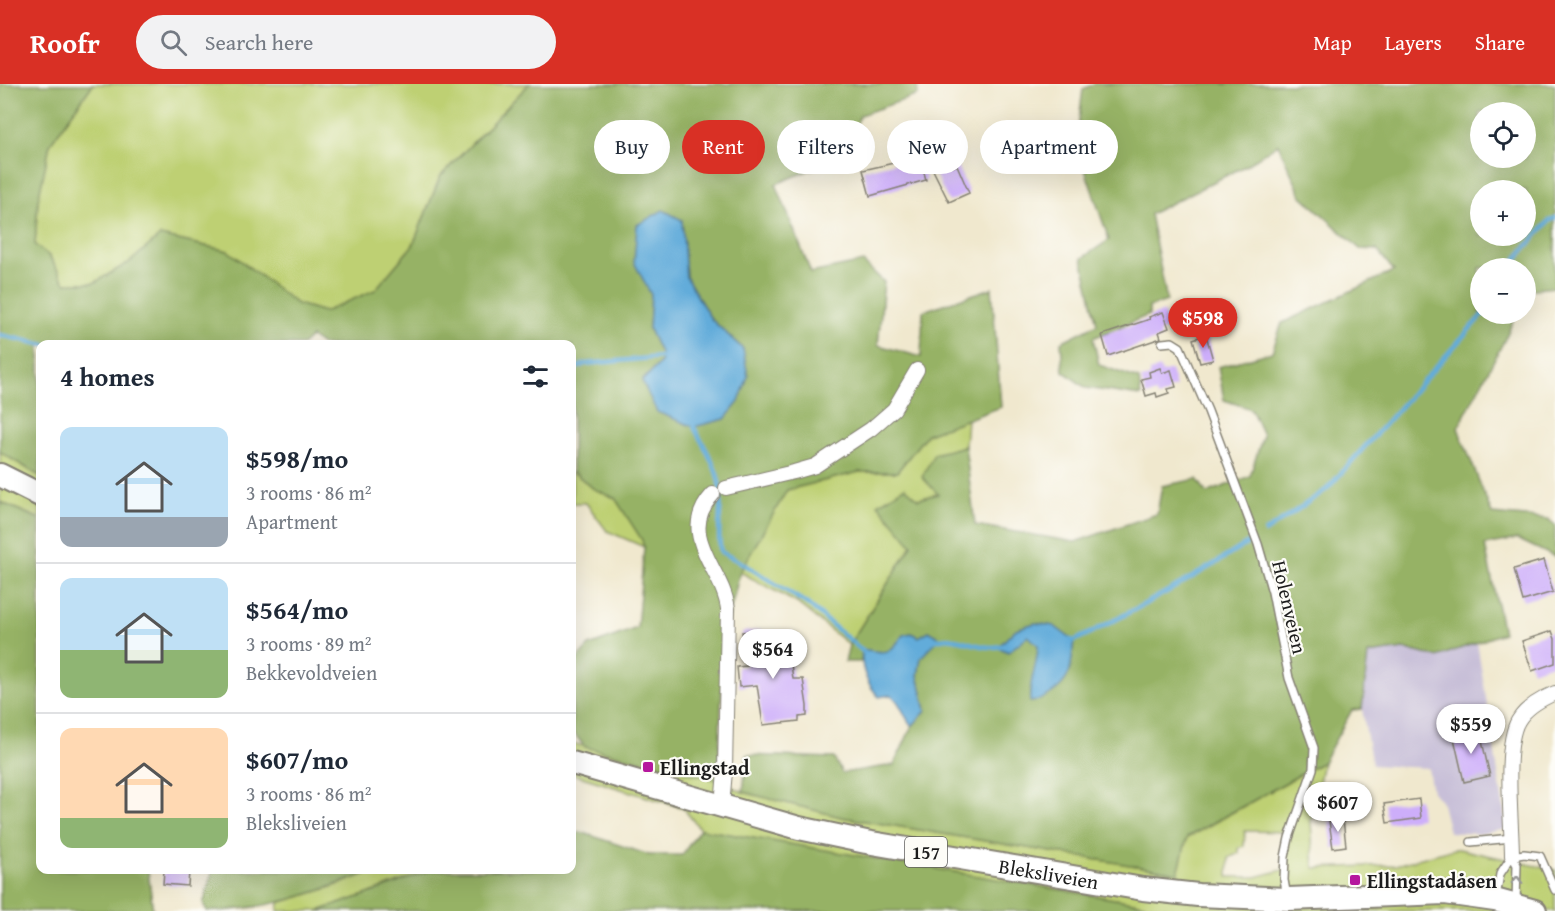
<!DOCTYPE html>
<meta charset="utf-8">
<style>
:root{--surface:#fff;--page:#f2f2f3;--text:#1f2937;--muted:#747a83;--line:#e0e1e3;--accent:#d93025}
body{margin:0;font-family:"Gentium Book Plus",serif;background:var(--page);color:var(--text);height:100vh;display:flex;flex-direction:column;font-size:22px;white-space:nowrap}
*{box-sizing:border-box;margin:0}
p{font-size:20px;color:var(--muted)}
.icon{flex:none;width:33px;height:33px;fill:none;stroke:currentColor;stroke-width:2;stroke-linecap:round;stroke-linejoin:round}
.map{position:relative;flex:1;overflow:hidden}
.drawer{position:absolute;left:36px;top:256px;width:540px;height:534px;display:flex;flex-direction:column;background:var(--surface);border-radius:12px;box-shadow:0 6px 24px #0002}
.drawer>*{flex:none}
.banner{position:absolute;left:594px;top:36px;width:570px;height:54px;display:flex;gap:12px}
.controls{position:absolute;left:1470px;top:18px;display:grid;gap:12px}
.controls a{display:grid;place-items:center;width:66px;height:66px;border-radius:50%;background:var(--surface);box-shadow:0 6px 24px #0002;font-size:30px}
.price{position:absolute;translate:-50% -51px;padding:0 14px;border-radius:21px;background:#fff;color:#222;font-size:20px;line-height:39px;filter:drop-shadow(0 2px 3px #0008)}
.price::after{content:'';position:absolute;left:50%;top:36px;width:18px;height:14px;margin-left:-9px;background:inherit;clip-path:polygon(0 0,100% 0,50% 100%)}
.price.active{background:var(--accent);color:#fff}
ul{padding:0;list-style:none}
li{display:flex;align-items:center;gap:18px;height:150px;padding:0 24px}
li+li{border-top:2px solid var(--line)}
li span{display:grid;place-items:center;flex:none;width:168px;height:120px;border-radius:12px;color:#555}
li>.icon{margin-inline-start:auto}
span .icon{width:72px;height:72px;fill:#fffc;stroke-width:1}
li b{font-size:26px}
h2{display:flex;justify-content:space-between;align-items:center;height:72px;padding:0 24px;font-size:26px}
.tag{padding:0 21px;border-radius:27px;background:var(--surface);box-shadow:0 6px 24px #0002;font-size:21px;line-height:54px}
.tag.active{background:var(--accent);color:#fff}
header{display:flex;align-items:center;gap:36px;box-sizing:border-box;height:84px;padding:0 30px;background:var(--accent);color:#fff}
header strong{font-size:28px}
nav{display:flex;gap:33px;margin-inline-start:auto;font-size:21px}
.search{width:420px;height:54px;background:var(--page);display:flex;align-items:center;gap:15px;box-sizing:border-box;padding:0 21px;border-radius:33px;color:var(--muted);font-size:22px}
.map>svg:first-child{display:block}
.industrial{fill:#c8bfd8}
.green{fill:#bed073;stroke:#6d7648;stroke-width:1.5;fill-rule:evenodd}
.forest{fill:#96b265;stroke:#596740;stroke-width:1.5;fill-rule:evenodd}
.water{fill:#62acda;stroke:#3f647b;stroke-width:1.5}
.lines{fill:none;stroke-linecap:round;stroke-linejoin:round}
.stream{stroke:#62acda;stroke-width:4.5}
.building{fill:#cdaefa}
.lane-casing{stroke:#868275;stroke-width:10}
.street-casing{stroke:#868275;stroke-width:16}
.primary-casing{stroke:#868275;stroke-width:26}
.lane{stroke:#fff;stroke-width:7}
.street{stroke:#fff;stroke-width:14}
.primary{stroke:#fff;stroke-width:22}
.oneway{stroke:#999}
.poi-dot{fill:#b5179e;stroke:#fdfcf7;stroke-width:2}
.labels{text-anchor:middle;dominant-baseline:central;stroke-width:4.5;stroke-linejoin:round;paint-order:stroke}
.shield{fill:#fdfcf7;stroke:#605f5e;stroke-width:1.5}
.shield-label{font-size:18px;font-weight:bold;fill:#1c1c1c}
.street-label{font-size:20px;fill:#1c1c1c;stroke:#fdfcf7}
.poi-label{font-size:20px;font-weight:bold;fill:#1c1c1c;stroke:#fdfcf7;text-anchor:start}
</style>
<header>
<strong>Roofr</strong>
<div class="search"><svg class="icon" aria-label="search" viewBox="0 0 24 24"><circle cx="10" cy="10" r="6"/><path d="M15 15l6 6"/></svg>Search here</div>
<nav><a>Map</a><a>Layers</a><a>Share</a></nav>
</header>
<div class="map">
<svg width="1555" height="827" viewBox="0 0 1555 827">
<rect width="100%" height="100%" fill="#fdfcf7"/>
<filter id="ink" filterUnits="userSpaceOnUse"><feTurbulence type="fractalNoise" baseFrequency=".0167" numOctaves="2"/><feDisplacementMap in="SourceGraphic" scale="12" xChannelSelector="R" yChannelSelector="G"/><feConvolveMatrix kernelMatrix="1 2 1 2 8 2 1 2 1" color-interpolation-filters="sRGB"/></filter>
<filter id="wash" filterUnits="userSpaceOnUse"><feTurbulence type="fractalNoise" baseFrequency=".008" numOctaves="4" result="noise"/><feDisplacementMap in="SourceGraphic" scale="24" xChannelSelector="R" yChannelSelector="G"/><feGaussianBlur stdDeviation="1.35" result="paint"/><feColorMatrix in="noise" values="0 0 0 0 0 0 0 0 0 0 0 0 0 0 0 0 0 1.4 0 .05"/><feComposite in="paint" operator="in"/></filter>
<g filter="url(#wash)">
<rect width="100%" height="100%" fill="#f0e8ce"/>
<path class="industrial" d="M1477 558 1507 745 1479 750 1449 748 1441 716 1432 708 1428 684 1372 681 1362 625 1368 570 1404 565 1437 573Z"/>
<path class="green" d="M93 0H529L440 93 413 161 375 206 324 228 297 220 228 167 160 152 130 178 94 199H65L49 172 35 161 38 116 50 60Z
M967 335 965 362 934 370 938 410 918 415 912 461 849 561 797 519 740 488 787 406 859 388H897L927 350Z
M0 368 40 392V435L0 418Z
M572 387 594 405 615 414 643 456 644 463 607 447 586 419H572Z
M572 659 718 696 743 708 841 733 1178 789 1187 754 1323 678 1311 738 1314 784 1396 781 1454 765H1459L1555 786V827H1185L700 745 683 724 572 690ZM1245 747 1291 748 1283 786 1256 793H1228L1229 774 1239 769V764L1244 762Z
M376 786H431L368 810 318 827H278L279 819 332 803Z"/>
<path class="forest" d="M0 0H93L50 60 38 116 35 161 49 172 65 199H94L130 178 160 152 228 167 297 220 324 228 375 206 413 161 440 93 529 0H917L918 11 860 31 844 72 776 100 811 189 863 178 884 198 878 261 921 273 923 227 992 204 1001 323 927 350 897 388H859L787 406 740 488 724 552 718 696 585 663 572 647V581L589 562 637 544 644 464 642 456 615 414 594 405 572 387V261H322L311 253 302 261H40V392L0 368ZM682 136 686 193 711 235 743 265 642 297 659 280 662 273 649 245 651 211Z
M1094 0H1555V203L1526 206V184H1480V230H1516L1505 255 1458 344 1492 430 1548 435 1555 441V473L1517 455 1485 461 1503 549 1437 573 1404 565 1368 570 1362 625 1352 626 1323 678 1187 753 1178 789 841 733 743 708 747 671 834 674 842 689 894 681 912 642 926 627 918 591 921 573 939 554 919 553 884 569 862 566 861 578H845L849 561 912 461 878 420 905 403 918 415 938 410 922 393 934 370 965 362 975 441 1075 458 1157 430 1162 402 1197 395 1207 409 1250 392 1263 351 1251 325 1224 316 1218 283 1272 268 1282 239 1394 187 1377 166 1360 165 1301 111 1278 60 1245 82 1150 130 1167 217 1149 223V231L1093 254 1099 281 1139 295 1141 312 1086 304 1063 287 1061 258 1097 240 1082 174 1109 156 1076 59 1083 5ZM1480 28H1526V74H1480ZM1480 106H1526V152H1480Z
M0 418 40 435V786H148L153 827H0Z
M700 745 1185 827H318L368 810 431 786H572V751L581 748 649 771H682Z
M213 786H376C322 807 266 827 207 827L203 820Z"/>
<path class="water" d="M663 126 682 136 686 193 711 235 743 265 748 292 739 318 725 335 694 343 657 328 642 297 659 280 662 273 649 245 651 211 634 178 637 141Z
M1035 539 1054 542 1074 557C1072 567 1073 582 1068 591 1063 604 1043 617 1030 618 1028 598 1038 581 1038 561L1028 552 1008 568 998 563 1016 545Z
M929 547 940 554 921 573 918 591 926 627 912 642C903 632 902 619 891 611L879 613C866 599 860 584 862 565 886 569 889 572 903 551L911 549 919 553Z"/>
<g class="lines">
<path class="stream" d="M1511 184 1516 175 1549 137 1555 134
M0 251 45 261
M572 286 585 280 662 273 667 274
M693 337 694 343C702 359 714 377 718 394 725 418 715 443 721 468L742 479 806 519 864 568
M1265 448 1327 405 1483 230
M1070 556 1074 557C1136 526 1192 495 1251 457
M934 557C955 547 978 568 1001 562"/>
</g>
<g id="blocks">
<path class="building" d="M920 73 926 96 870 112 863 86Z
M952 78 953 83 957 81 969 109 949 118 933 86Z
M1163 228 1169 244 1159 248 1161 254 1108 272 1102 251 1150 235 1149 233Z
M1206 251 1213 276 1200 279 1193 255Z
M1160 284 1162 289 1171 286 1176 303 1168 305 1169 309 1157 313 1156 309 1146 312 1141 295 1150 293 1149 288Z
M1544 476 1553 508 1523 517 1514 485Z
M762 546 763 560 788 557 793 595H803L807 622V632L799 633V637L763 641 757 601 739 603 737 583 747 582 742 548Z
M1552 547 1555 555V579L1532 587 1522 557Z
M1479 644 1490 692 1464 698 1453 650Z
M1419 715 1421 734 1387 739 1384 720Z
M1343 735 1346 762 1333 764 1329 737Z
M164 786 189 787 188 802 163 800Z"/>
</g>
</g>
<g filter="url(#ink)">
<use href="#blocks" fill-opacity="0" stroke="#868275" stroke-width="1.5"/>
<g class="lines">
<g class="lane-casing">
<path id="lane" d="M1162 259 1172 258 1180 263 1208 327 1258 460 1272 508 1289 594 1314 664 1313 685 1289 754 1285 773 1284 796 1287 813
M1471 758 1512 754
M1512 772 1524 770 1540 772 1555 806
M1512 772 1517 781 1516 818
M1496 813 1500 790 1512 772"/>
</g>
<g class="street-casing">
<path id="street" d="M726 404 794 388 815 382 871 345 894 325 917 286
M713 410C675 451 723 484 728 525L725 687 722 722
M1512 772C1512 739 1503 663 1518 637 1526 623 1541 615 1555 609"/>
</g>
<g class="primary-casing">
<g id="primary">
<path d="M0 391 40 411"/>
<path id="s1" d="M572 679 799 744 866 758 1143 805 1198 811 1288 815 1445 809 1495 816 1535 827"/>
</g>
</g>
<use href="#lane" class="lane"/>
<use href="#street" class="street"/>
<use href="#primary" class="primary"/>
</g>
<defs><path id="oneway-chevron" d="M-2-3.5L2.5 0L-2 3.5" fill="none" stroke-width="1.6" stroke-linecap="round" stroke-linejoin="round" transform="scale(1.5)"/></defs>
<use class="oneway" href="#oneway-chevron" transform="translate(1517 796) rotate(-89)"/>
</g>
<g class="poi-dot">
<rect x="642" y="677" width="12" height="12" rx="3"/>
<rect x="1349" y="790" width="12" height="12" rx="3"/>
</g>
<g class="labels">
<rect class="shield" x="905" y="753" width="42" height="30" rx="4.5"/>
<g class="shield-label">
<text x="926" y="768">157</text>
</g>
<g class="street-label">
<text transform="translate(1290 523) rotate(77)">Holenveien</text>
<text stroke="none"><textPath href="#s1" startOffset="490">Bleksliveien</textPath></text>
</g>
<g class="poi-label">
<text x="660" y="683">Ellingstad</text>
<text x="1367" y="796">Ellingstadåsen</text>
</g>
</g>
</svg>
<div class="controls">
<a><svg class="icon" aria-label="locate" viewBox="0 0 24 24"><circle cx="12" cy="12" r="6"/><path d="M12 2v4M12 18v4M2 12h4M18 12h4"/></svg></a>
<a>+</a>
<a>−</a>
</div>
<b class="price active" style="left:1203px;top:265px">$598</b>
<b class="price" style="left:773px;top:596px">$564</b>
<b class="price" style="left:1471px;top:671px">$559</b>
<b class="price" style="left:1338px;top:749px">$607</b>
<div class="banner">
<a class="tag">Buy</a>
<a class="tag active">Rent</a>
<a class="tag">Filters</a>
<a class="tag">New</a>
<a class="tag">Apartment</a>
</div>
<section class="drawer">
<h2>4 homes<svg class="icon" aria-label="filters" viewBox="0 0 24 24"><path d="M4 7h16M4 17h16"/><circle cx="9" cy="7" r="2"/><circle cx="15" cy="17" r="2"/></svg></h2>
<ul>
<li><span style="background:linear-gradient(#bfe0f5 75%,#9aa5b1 0)"><svg class="icon" aria-label="home" viewBox="0 0 24 24"><path d="M3 11l9-7 9 7M6 9v11h12V9"/></svg></span><div><b>$598/mo</b><p>3 rooms · 86 m²</p><p>Apartment</p></div></li>
<li><span style="background:linear-gradient(#bfe0f5 60%,#8fb573 0)"><svg class="icon" aria-label="home" viewBox="0 0 24 24"><path d="M3 11l9-7 9 7M6 9v11h12V9"/></svg></span><div><b>$564/mo</b><p>3 rooms · 89 m²</p><p>Bekkevoldveien</p></div></li>
<li><span style="background:linear-gradient(#ffd9b3 75%,#8fb573 0)"><svg class="icon" aria-label="home" viewBox="0 0 24 24"><path d="M3 11l9-7 9 7M6 9v11h12V9"/></svg></span><div><b>$607/mo</b><p>3 rooms · 86 m²</p><p>Bleksliveien</p></div></li>
</ul>
</section>
</div>
